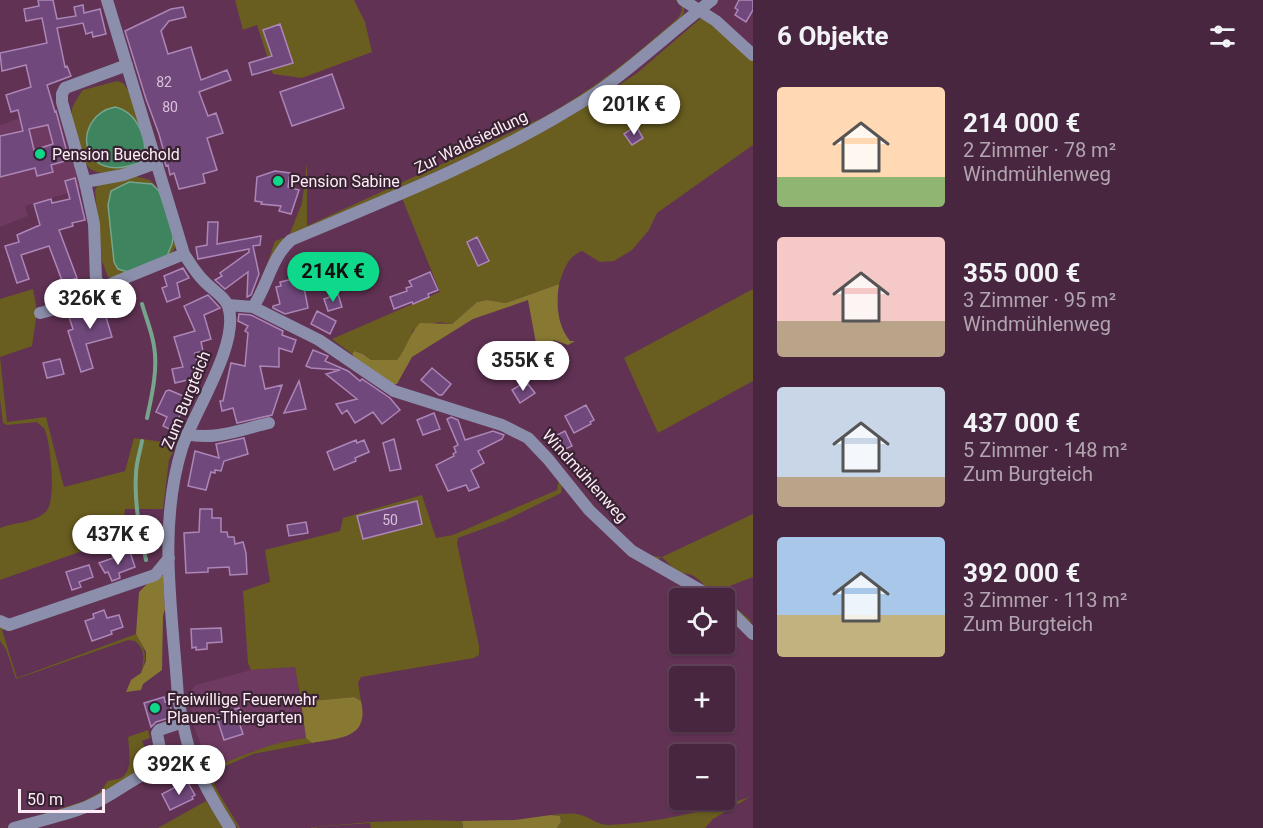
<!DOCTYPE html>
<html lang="de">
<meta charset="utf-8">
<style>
:root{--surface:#49263f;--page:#502e46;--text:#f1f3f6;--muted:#b1a5b0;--line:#614359;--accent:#0ed98a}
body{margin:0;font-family:Roboto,sans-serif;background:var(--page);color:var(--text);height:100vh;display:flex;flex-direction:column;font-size:22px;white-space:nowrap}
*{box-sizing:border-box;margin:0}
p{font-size:20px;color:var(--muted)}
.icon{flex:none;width:33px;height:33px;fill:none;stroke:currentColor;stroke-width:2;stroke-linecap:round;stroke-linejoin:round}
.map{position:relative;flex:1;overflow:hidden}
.details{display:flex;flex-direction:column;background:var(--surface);width:510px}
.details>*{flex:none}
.fabs{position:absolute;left:669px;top:588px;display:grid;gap:12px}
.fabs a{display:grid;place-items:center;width:66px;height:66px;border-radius:6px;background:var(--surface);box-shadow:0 2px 4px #0004,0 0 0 2px var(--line);font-size:30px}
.scale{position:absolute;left:18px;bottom:15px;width:87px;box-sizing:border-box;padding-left:6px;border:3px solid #fdebf7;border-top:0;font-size:16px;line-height:21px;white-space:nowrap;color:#fdebf7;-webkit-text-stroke:4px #392333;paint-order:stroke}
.price{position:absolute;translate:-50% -51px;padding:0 14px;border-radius:21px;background:#fff;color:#222;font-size:20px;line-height:39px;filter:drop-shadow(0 2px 3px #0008)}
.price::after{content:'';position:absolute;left:50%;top:36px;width:18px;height:14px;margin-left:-9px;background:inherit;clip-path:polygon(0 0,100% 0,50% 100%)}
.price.active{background:var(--accent);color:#111}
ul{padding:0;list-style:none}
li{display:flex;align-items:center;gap:18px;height:150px;padding:0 24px}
li span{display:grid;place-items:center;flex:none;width:168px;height:120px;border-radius:6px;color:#555}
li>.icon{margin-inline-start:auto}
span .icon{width:72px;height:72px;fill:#fffc;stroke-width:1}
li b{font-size:26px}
h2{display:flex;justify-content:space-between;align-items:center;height:72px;padding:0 24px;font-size:26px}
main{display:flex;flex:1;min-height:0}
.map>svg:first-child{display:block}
.built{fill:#6f3a61}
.green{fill:#695d20}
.forest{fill:#877931}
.water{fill:#3e855f;stroke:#77a48d;stroke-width:1.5}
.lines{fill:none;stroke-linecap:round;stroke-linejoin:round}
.stream{stroke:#77a48d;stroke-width:4}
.building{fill:#70487c;stroke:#ac86b7;stroke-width:1.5;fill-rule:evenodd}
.minor{stroke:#8b8fab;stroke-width:12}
.poi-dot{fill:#0ed98a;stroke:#392333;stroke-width:2}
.labels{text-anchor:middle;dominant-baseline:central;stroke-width:4.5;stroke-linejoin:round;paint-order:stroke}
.number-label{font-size:14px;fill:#dac2d8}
.street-label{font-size:16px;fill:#fdebf7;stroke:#392333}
.poi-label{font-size:16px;fill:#fdebf7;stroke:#392333;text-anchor:start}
</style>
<main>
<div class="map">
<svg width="753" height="828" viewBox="0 0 753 828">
<rect width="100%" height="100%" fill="#613254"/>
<path class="built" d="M55 106 81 189 25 206 28 216 0 227V125Z
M295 667 306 738 290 740 254 751 210 769 193 724 189 692 196 685 251 670Z"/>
<path class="green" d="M235 0H354L365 22 372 52 302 78 273 74 257 25 243 30Z
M675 0H678L684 6V13L681 17 631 62 576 100 511 137 289 239 256 297 275 241 289 236 302 203 307 163V226L544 117C594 89 635 56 678 18L682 11 681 4Z
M701 18 726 35 753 59V145L657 213 649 230 632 250 614 261 600 262 582 251C567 257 564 270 559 284L506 303 487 300 477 302 452 324 439 322 413 330 406 349 397 360H371L363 354 356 351 352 354 332 339 440 292 402 198 569 117 636 74Z
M117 81 123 83 129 91 150 153 146 161C131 167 109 178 92 170 80 163 71 123 72 109 73 105 79 95 83 90Z
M131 175 150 180 163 196 176 235 175 248 170 256 112 238 114 262 128 272 116 277H108L102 261 95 191 98 184Z
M33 289 37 312 32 346 0 357 7 422 46 417 64 487 125 471 134 438 177 444 169 460 163 509H125L122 537 0 580V528C14 522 38 523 47 510 56 499 51 441 44 428 43 428 37 422 37 422L7 425 3 423 0 399V299Z
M753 289V381L658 433 624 358Z
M559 464C579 487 631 559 662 557L753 514V577L727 587 723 590V597L750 620 753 630 725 603 724 598C709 598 706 583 695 577 690 573 686 574 681 573 675 571 667 562 662 557L655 561 615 533Z
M559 479 562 485 561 493 557 495 504 521 458 538 457 543 479 646V655L474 658 361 677 358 683 361 701 354 697 301 702 295 667 251 670 248 663 243 591 270 582 265 550 340 531 343 518 422 495 436 538 453 535 557 490Z
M0 624 11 627 2 630 17 678 136 634C145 649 148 657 141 673 144 660 146 650 135 641L128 640 16 679 6 649 0 641Z
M148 730 150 738 142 741 149 760 148 765 135 776 82 805 0 828 84 801 100 792 108 781C111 780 114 780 118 779 134 775 129 749 128 737Z
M306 738 312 743 253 754 216 770 212 779 218 792 240 828H238C228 814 202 779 208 763L210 769C241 756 272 742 306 738Z
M750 797 713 819 705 828H557L561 822 560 816 551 815C562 814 573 812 584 816 593 819 598 825 609 825 656 823 706 811 750 797Z
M206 801 224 828H158Z
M426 820 462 821 463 828H371L370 823 305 828 370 822Z"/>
<path class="forest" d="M559 284C556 304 557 325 570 341H575L568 345 554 340 537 349 528 300 473 319 412 357 397 384H391L358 362 352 354 355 351 363 354 371 360H397C407 348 409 334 420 323L452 324 477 302 487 300 506 303Z
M159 575 163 576 165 609 163 616 162 670 143 684 141 690 126 692 131 680 141 673 146 661V652L136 634 139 592 154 577Z
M354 697 361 701C370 739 339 738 312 743L306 738 301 702Z
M551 815 560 816 561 822 557 828H463L462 821 515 820Z"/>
<path class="water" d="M115 107C137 112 149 139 143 161 78 190 70 116 115 107Z
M129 182 152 184 159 191 174 231 172 244 167 256 128 272 118 269 114 262 108 205 111 191Z"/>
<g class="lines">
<path class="stream" d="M142 304C146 318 152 332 154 346 158 369 152 395 147 418
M142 441C140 452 136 463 136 474 134 503 140 532 146 560"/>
</g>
<path class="building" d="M38 0H53L57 19 76 16 74 7 83 5 84 13 100 9 106 34 93 37 92 32 86 34 83 23 57 28 65 67 67 66 71 76 47 85 55 112 56 111 69 160 51 165 53 172 37 176 35 168 0 177V136L23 131 18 110 11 112 6 95 31 87 26 65 2 71 0 53 47 43 42 18 26 21 24 9 39 6ZM48 125 53 144 34 150 29 129Z
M739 0H753V10L746 22 735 15 738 10 735 8Z
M183 7 186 17 169 21 161 31 168 54 191 47 201 80 227 70 231 80 199 92 208 116 216 113 223 133 207 138 217 170 203 174 205 183 179 189 174 173 170 175 168 165 166 166 163 157 165 156 159 134 146 99 125 31 171 9Z
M280 24 293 63 252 75 249 63 272 56 263 30Z
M332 74 344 108 292 126 280 92Z
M636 126 643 138 632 145 624 134Z
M275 171 290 173 288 187 299 190 291 214 279 211 281 206 261 204 262 202 255 201 257 177Z
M75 178 85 220 72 223 73 226 59 230 77 278 63 283 49 246 21 255 29 279 17 283 5 246 19 242 17 235 40 225 34 204 51 199 52 203 70 199 65 181Z
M208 222H218L217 244 261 236 260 245 253 246 259 274 251 295 247 297 248 272 225 289 215 280 222 276 220 273 249 252V249L198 259 196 247 207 245Z
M477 237 489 261 478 266 467 242Z
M183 268 189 278 177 283 180 297 167 302 162 288 167 286 164 276Z
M430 272 438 290 428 294 429 297 413 304 412 302 394 309 390 297 407 291 406 288 412 286 409 281Z
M302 277 308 308 285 314 273 308V306L280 304 276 287 281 286 280 282Z
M338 294 342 307 328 311 324 299Z
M208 295 220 308 204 315 211 339 201 342 203 351 195 353 200 377 175 383 172 369 183 367 174 337 195 331 184 306Z
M113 300 118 313 106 317 112 337 86 344 93 368 81 372 68 331 73 329 68 314Z
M317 311 336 321 330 334 311 324Z
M239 314 251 315 283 331 282 335 296 340 292 352 279 348V367L260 366 265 389 282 385 272 415 237 423 233 408 222 411 220 401H223L231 363 245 366 248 333 245 331 248 326 238 321Z
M313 350 328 356 325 361 348 371 360 381 362 379 390 398 400 410 382 424 373 412 355 423 347 410 342 414 336 404 357 399 326 374 340 370 311 368 306 366Z
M60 359 64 374 47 378 43 363Z
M432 368 451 384 442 395H439L421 380Z
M299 381 306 409 284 413Z
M525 382 527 385 528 384 535 393 520 403 512 390Z
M169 390 188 398 178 419 181 420 175 432 163 426 167 417 156 412 166 391Z
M586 405 594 420 590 422 591 424 574 433 565 416Z
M434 413 440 429 423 435 417 420Z
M451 417 458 420 465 440 493 431 504 435 502 439 478 451 484 463 471 470 479 487 469 491 466 485 448 491 436 465 454 456 453 454 456 452 454 447 458 445 447 419Z
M565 431 572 446 561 451 558 445 555 447 551 438Z
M244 438 248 454 224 461 221 471 215 470V473L211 472 206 490 188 486 195 451 219 458 216 444Z
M394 439 401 469 390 471 383 443Z
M356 440 357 443 364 440 369 452 355 458 356 461 334 470 327 452Z
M417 501 422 524 363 539 357 516Z
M200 509H212V518H221V532H227L228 537H234L235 544 243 542 246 553 247 574 230 575 229 567 208 568V572L186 573 184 533 199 532Z
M306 522 308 533 289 536 287 525Z
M130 552 135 567 119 573 120 578 112 581 108 572 105 573 99 563Z
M89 565 93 577 79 582 81 587 72 590 66 572Z
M104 610 107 618 119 615 123 627 111 631 112 634 92 641 85 621 94 618 93 614Z
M221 628 222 642 207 643V649L196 650V647L192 648 191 629Z
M164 697 165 702 169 701 172 712 168 713 169 718 156 722 151 727 144 703Z
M239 708 242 718 238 719 243 734 224 740 216 715Z
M187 781 195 795 192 797 193 799 170 810 162 794Z"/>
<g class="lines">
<path class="minor" d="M107 0 184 254C190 263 196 273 203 280 210 288 225 297 228 306 241 343 193 413 182 448 157 529 173 615 178 698 182 718 185 739 192 757 202 782 216 806 230 828
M683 0 716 21 753 55
M127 65 65 88 62 94V102L85 182 94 224 96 280 103 287 184 254
M85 182 123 175 156 163
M228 305 253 307 319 340 394 391 502 425 528 438 548 459 589 510 632 551 714 598
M253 307C268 285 271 258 291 240 386 200 483 162 572 108 623 78 665 36 712 0
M40 313C62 307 86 302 103 287
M187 434C213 441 243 429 269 423
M724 605 753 634
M0 621 9 625 155 575 169 558
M183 722 159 730 157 733 163 765 192 757
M14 828C38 821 63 816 86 807 114 796 135 775 163 765"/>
</g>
<g class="poi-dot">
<circle cx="40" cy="154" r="6"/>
<circle cx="278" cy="181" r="6"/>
<circle cx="155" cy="708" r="6"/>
</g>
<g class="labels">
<g class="number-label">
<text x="164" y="82">82</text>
<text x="170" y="107">80</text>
<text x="390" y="520">50</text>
</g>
<g class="street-label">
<text transform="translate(471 142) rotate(-26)">Zur Waldsiedlung</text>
<text transform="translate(186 400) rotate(-68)">Zum Burgteich</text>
<text transform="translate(585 476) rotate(48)">Windmühlenweg</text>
</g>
<g class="poi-label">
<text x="52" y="154">Pension Buechold</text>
<text x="290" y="181">Pension Sabine</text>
<text x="167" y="699">Freiwillige Feuerwehr<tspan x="167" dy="18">Plauen-Thiergarten</tspan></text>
</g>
</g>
</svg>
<div class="fabs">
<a><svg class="icon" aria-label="locate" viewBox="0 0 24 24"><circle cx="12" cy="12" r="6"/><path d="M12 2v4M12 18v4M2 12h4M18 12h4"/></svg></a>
<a>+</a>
<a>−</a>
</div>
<div class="scale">50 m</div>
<b class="price" style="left:634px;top:136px">201K €</b>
<b class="price active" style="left:333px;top:303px">214K €</b>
<b class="price" style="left:90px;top:330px">326K €</b>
<b class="price" style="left:523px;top:392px">355K €</b>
<b class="price" style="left:118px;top:566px">437K €</b>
<b class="price" style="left:179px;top:796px">392K €</b>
</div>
<section class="details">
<h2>6 Objekte<svg class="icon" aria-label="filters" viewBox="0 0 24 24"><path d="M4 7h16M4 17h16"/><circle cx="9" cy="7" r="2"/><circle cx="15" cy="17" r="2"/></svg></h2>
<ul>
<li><span style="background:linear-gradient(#ffd9b3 75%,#8fb573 0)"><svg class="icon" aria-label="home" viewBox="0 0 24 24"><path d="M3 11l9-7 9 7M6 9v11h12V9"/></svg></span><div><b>214 000 €</b><p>2 Zimmer · 78 m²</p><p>Windmühlenweg</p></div></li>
<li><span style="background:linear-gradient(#f6c9c9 70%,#b9a48a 0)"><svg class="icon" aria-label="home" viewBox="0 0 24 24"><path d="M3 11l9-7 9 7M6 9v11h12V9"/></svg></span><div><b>355 000 €</b><p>3 Zimmer · 95 m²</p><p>Windmühlenweg</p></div></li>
<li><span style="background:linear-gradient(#c9d6e8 75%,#b9a48a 0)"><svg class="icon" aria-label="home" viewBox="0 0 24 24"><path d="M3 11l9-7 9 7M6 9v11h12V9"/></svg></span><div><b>437 000 €</b><p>5 Zimmer · 148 m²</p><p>Zum Burgteich</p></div></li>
<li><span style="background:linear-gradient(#a9c7e8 65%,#c2b280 0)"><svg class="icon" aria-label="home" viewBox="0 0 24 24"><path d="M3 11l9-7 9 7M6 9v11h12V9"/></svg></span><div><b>392 000 €</b><p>3 Zimmer · 113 m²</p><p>Zum Burgteich</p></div></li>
</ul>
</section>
</main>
